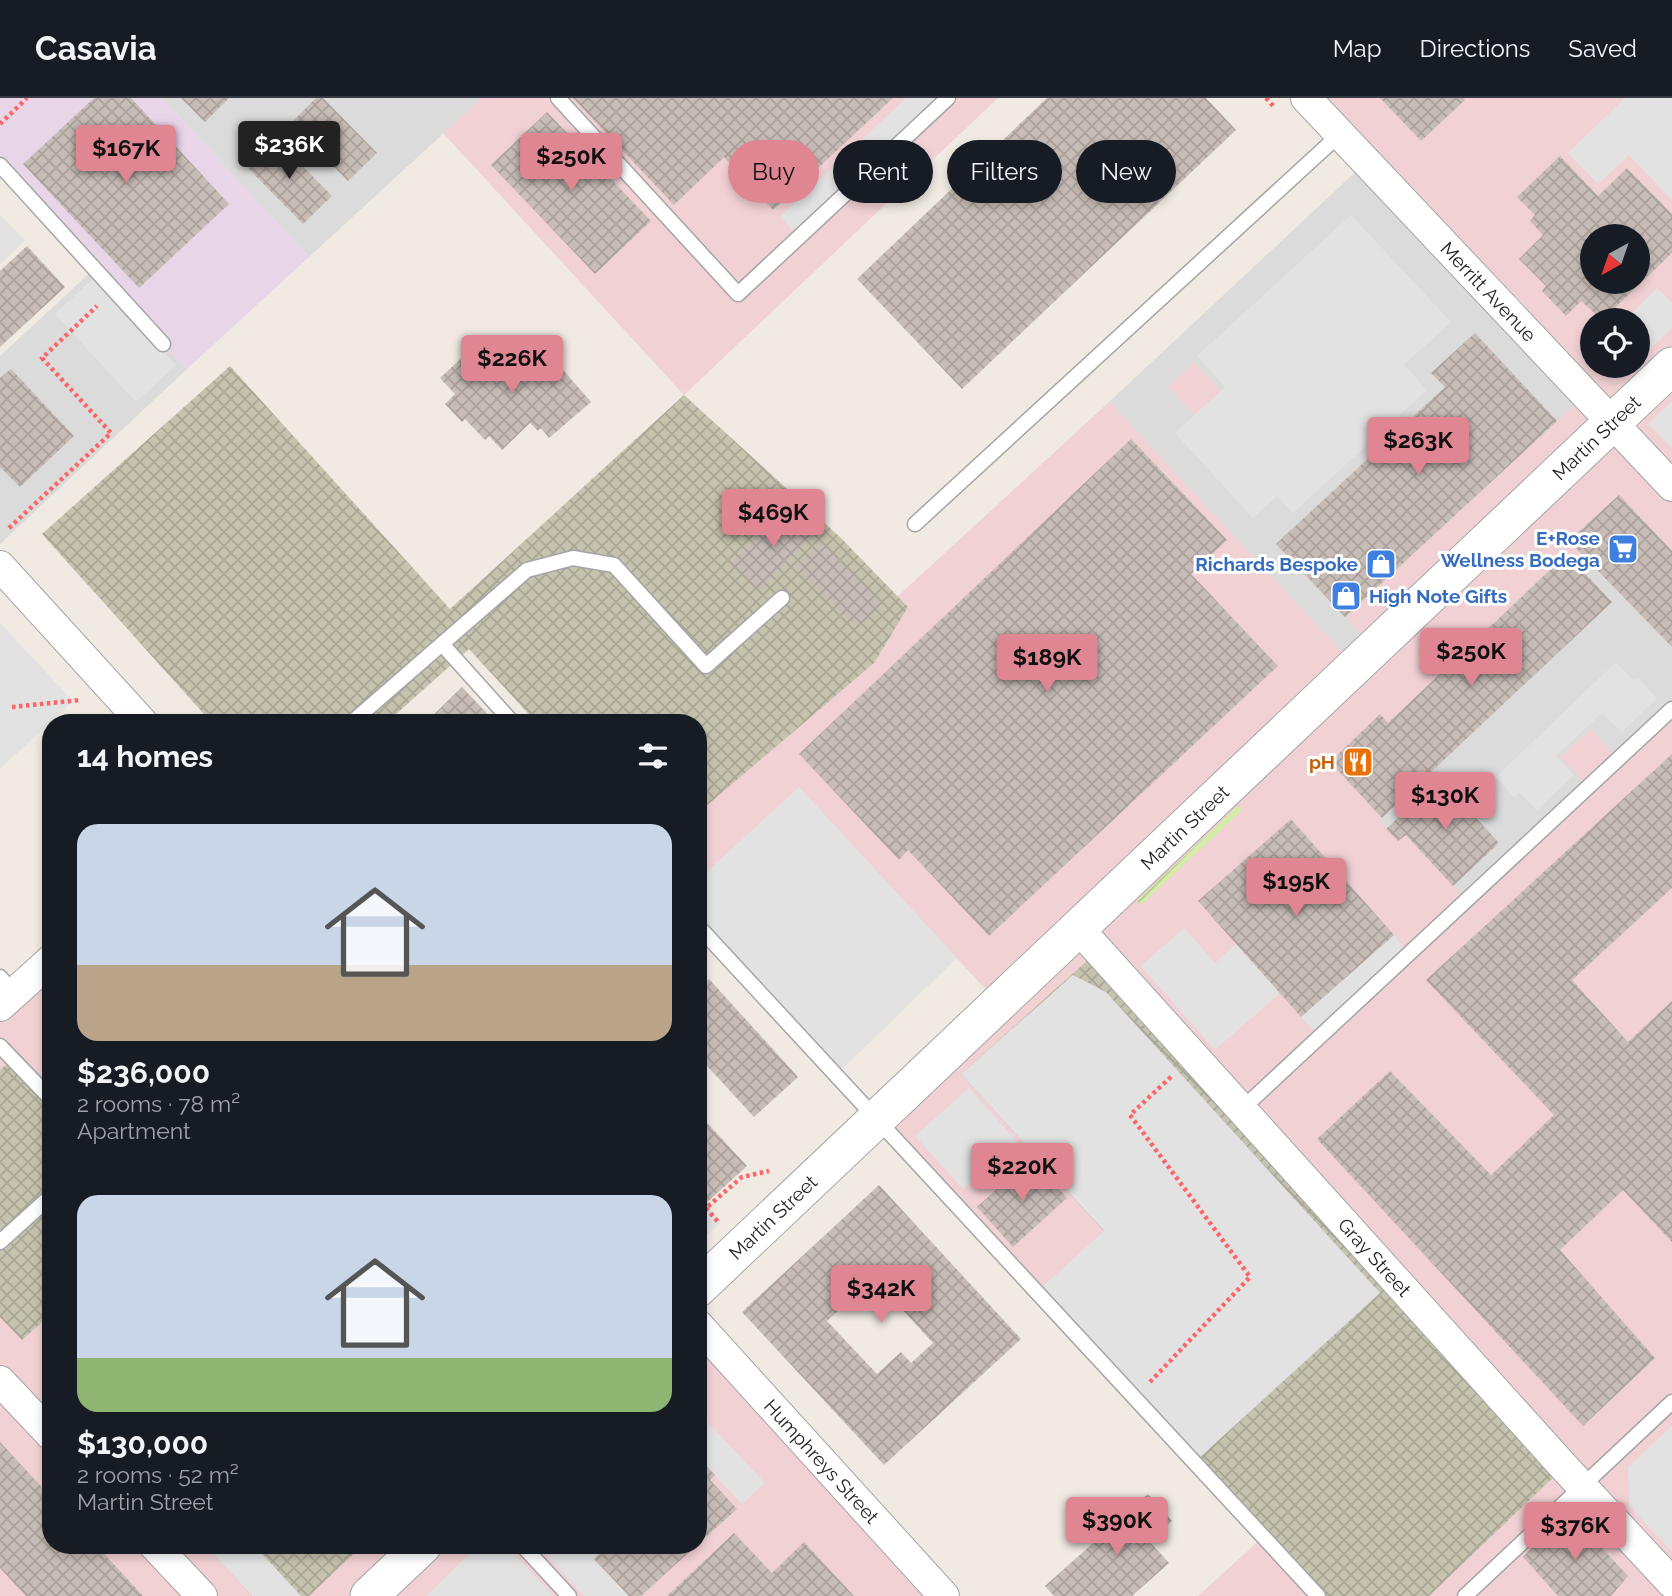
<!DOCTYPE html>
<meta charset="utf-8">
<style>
:root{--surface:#171b24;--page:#20242c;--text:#f1f3f6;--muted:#9ea1a6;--line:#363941;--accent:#e08692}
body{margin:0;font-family:Raleway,sans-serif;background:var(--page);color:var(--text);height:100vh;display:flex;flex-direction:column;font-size:26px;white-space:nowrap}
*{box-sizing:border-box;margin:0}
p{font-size:23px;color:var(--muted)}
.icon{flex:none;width:38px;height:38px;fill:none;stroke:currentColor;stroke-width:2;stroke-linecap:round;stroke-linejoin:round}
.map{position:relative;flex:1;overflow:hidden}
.drawer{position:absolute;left:42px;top:616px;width:665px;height:840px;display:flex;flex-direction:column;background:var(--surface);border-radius:28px;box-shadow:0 4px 10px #0003}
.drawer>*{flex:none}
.guide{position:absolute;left:728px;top:42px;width:665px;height:63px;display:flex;gap:14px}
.needle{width:46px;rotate:220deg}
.buttons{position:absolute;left:1580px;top:126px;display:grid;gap:14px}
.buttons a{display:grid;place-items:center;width:70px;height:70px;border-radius:50%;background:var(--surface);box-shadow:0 4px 10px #0003;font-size:35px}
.price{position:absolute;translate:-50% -60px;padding:0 16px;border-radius:7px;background:var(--accent);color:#111;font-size:23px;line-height:46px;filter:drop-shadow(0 2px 4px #0008)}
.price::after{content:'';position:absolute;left:50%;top:42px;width:21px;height:16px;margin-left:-10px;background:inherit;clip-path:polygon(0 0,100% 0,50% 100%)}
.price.on{background:#222;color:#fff}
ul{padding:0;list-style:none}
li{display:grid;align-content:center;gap:14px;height:371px;padding:0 35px}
li span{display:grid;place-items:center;height:217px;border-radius:21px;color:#555}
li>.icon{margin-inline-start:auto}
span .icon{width:126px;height:126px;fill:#fffc;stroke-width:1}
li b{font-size:30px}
h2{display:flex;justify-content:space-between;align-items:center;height:84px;padding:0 35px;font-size:30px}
.pill{padding:0 24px;border-radius:32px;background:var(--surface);box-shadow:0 4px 10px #0003;font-size:24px;line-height:63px}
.pill.on{background:var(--accent);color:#111}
header{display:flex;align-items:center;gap:42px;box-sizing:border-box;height:98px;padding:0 35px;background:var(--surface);border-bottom:2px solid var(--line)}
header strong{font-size:33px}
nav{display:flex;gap:38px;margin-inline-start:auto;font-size:24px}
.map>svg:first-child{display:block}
.residential{fill:#dcdbdb}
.commercial{fill:#f2d1d4;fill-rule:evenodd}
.industrial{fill:#e9d5e8}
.construction{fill:url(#construction-cross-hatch)}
.garden{fill:url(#garden-furrows)}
.parking{fill:#e2e2e2}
.building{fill:url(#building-cross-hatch);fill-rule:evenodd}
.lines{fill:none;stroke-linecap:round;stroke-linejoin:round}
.service-casing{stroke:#a5a5a5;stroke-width:17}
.minor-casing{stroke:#a5a5a5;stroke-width:32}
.tertiary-casing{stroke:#a5a5a5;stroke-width:39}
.path{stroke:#ff6566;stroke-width:4.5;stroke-dasharray:3.5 3.5;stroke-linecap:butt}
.service{stroke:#fff;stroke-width:14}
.minor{stroke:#fff;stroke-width:30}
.tertiary{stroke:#fff;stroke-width:37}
.labels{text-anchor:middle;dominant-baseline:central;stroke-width:6;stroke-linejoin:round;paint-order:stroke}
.street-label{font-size:19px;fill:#1e1e1e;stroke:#fff}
.shop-label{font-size:19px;font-weight:bold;fill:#366cbe;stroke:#fff;text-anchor:end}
.food-label{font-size:19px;font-weight:bold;fill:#c56008;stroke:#fff;text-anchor:end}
</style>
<header>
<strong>Casavia</strong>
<nav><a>Map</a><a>Directions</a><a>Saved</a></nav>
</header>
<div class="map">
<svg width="1672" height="1498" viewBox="0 0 1672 1498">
<defs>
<pattern id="construction-cross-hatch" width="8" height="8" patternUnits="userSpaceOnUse" patternTransform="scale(1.75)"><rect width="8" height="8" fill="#c5c2ae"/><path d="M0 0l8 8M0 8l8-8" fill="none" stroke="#a9a695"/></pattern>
<pattern id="garden-furrows" width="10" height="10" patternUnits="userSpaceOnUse" patternTransform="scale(1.75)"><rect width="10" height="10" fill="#d1eda6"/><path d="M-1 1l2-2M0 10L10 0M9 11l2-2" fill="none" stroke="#b3cb8e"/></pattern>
<pattern id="building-cross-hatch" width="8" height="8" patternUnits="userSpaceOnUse" patternTransform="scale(1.75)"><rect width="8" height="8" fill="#c8bcb6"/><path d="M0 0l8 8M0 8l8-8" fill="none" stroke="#aba19c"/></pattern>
</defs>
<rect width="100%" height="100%" fill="#f0eae3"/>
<path class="residential" d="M162 0H482L309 159Z
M1366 64 1672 388V611L1438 829 1298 677 1355 568 1109 304Z
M94 171 187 271 0 446V258Z"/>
<path class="commercial" d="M482 0H998L684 297 443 35Z
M1306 0H1672V453L1619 397 1570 442 1581 455 1572 462 1566 456 1388 625 1330 664 1382 720 1380 723 1398 743 1406 737 1467 802 1588 689 1560 659 1591 631 1618 661 1672 611V1498H1198L1263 1439 876 1022 998 904 940 843 698 807V682L1109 304 1355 568 1374 549 1345 519 1585 297ZM1592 138H1638V184H1592ZM1592 222H1638V268H1592Z
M1194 264 1237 310 1211 335 1168 289Z
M51 862V1447H698V1230L944 1498H0V879L15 895Z"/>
<path class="industrial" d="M0 0H162L309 159 187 271 0 67Z"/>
<path class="construction" d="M230 268 450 511 684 297 841 440 908 509 874 565 698 715V625H537L469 551 386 625H212L42 436Z
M1098 853 1564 1369 1429 1498H1318L1086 1248 1120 1151 961 976Z
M7 966 51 1013V1216L22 1242 0 1219V972Z
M205 1447H363L309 1498H252Z"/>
<path class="garden" d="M1238 708 1242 712 1141 807 1137 803Z"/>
<path class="parking" d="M906 0H948L799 140 780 119Z
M1625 0H1672V102L1629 57 1598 86 1568 55Z
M0 116 25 143 0 166Z
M1351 117 1451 224 1404 267 1427 292 1293 415 1277 398 1253 420 1175 335 1225 289 1197 258Z
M95 179 176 267 136 304 55 216Z
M1657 190 1672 205V230L1639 262 1638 222H1625Z
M1672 303V350L1648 326Z
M0 525 73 603 0 671Z
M1616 564 1634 583 1638 580 1657 600 1622 634 1602 615 1556 658 1574 677 1537 712 1520 695 1514 699 1496 679Z
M799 689 957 860 835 978 698 828V782Z
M1184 830 1215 865 1236 846 1280 895 1215 952 1141 868Z
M1394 837 1409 855 1319 939 1301 919Z
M1073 877 1106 894 1380 1195 1198 1361 1040 1191 1104 1133 961 976Z
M969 990 1017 1044 963 1091 915 1038Z
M698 1099 721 1124 698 1145Z
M698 1314 765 1385 742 1406 698 1359Z
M1672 1328V1453L1629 1408 1628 1369Z
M205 1447H254L301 1498H252Z
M479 1447H506L553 1498H426Z
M537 1447H608L629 1498H584Z"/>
<path class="building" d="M94 0H131L229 106 139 190 23 66Z
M181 0H229L205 24Z
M316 0H323L377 55 348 83 291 25Z
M573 0H893L773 112 724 59 674 107Z
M1047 0H1206L1236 32 962 291 857 181Z
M1380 0H1464L1465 2 1421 43Z
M547 14 651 123 595 176 491 67Z
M275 40 332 98 303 126 246 68Z
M1560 58 1598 98 1627 70 1672 116V155L1602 222 1581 203 1566 218 1542 193 1546 188 1519 161 1543 137 1530 123 1535 117 1517 99ZM1592 138H1638V184H1592Z
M27 148 65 189 0 249V173Z
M1475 235 1557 323 1345 519 1276 446 1445 289 1431 275Z
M483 248 499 266 509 256 521 270 544 250 591 304 549 340 541 330 538 333 530 325 502 352 489 338 485 342 465 321 462 324 445 306 455 296 440 280 468 254 474 256Z
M11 271 74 338 20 389 0 369V280Z
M1131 341 1227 442 1191 476 1278 568 989 838 908 752 899 762 799 656Z
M1619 397 1672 453V549L1569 443Z
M787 409 814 436 759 492 731 465Z
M821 445 882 505 857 530 796 470Z
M1567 456 1612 504 1382 720 1330 664 1380 616 1388 625Z
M462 589 496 625H425Z
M1672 656V790L1572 882 1628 944 1672 903V1144L1623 1092 1560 1152 1655 1260 1583 1328 1317 1041 1390 973 1491 1077 1554 1017 1426 882Z
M1440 681 1499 745 1453 788 1406 737 1398 743 1386 731Z
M1291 721 1394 837 1301 919 1198 803Z
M709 881 798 979 754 1019 698 958V890Z
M698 1015 747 1068 705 1106 698 1099Z
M1031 1060 1067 1100 1013 1149 977 1109Z
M879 1087 1021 1241 884 1367 742 1214ZM874 1181 933 1245 911 1265 901 1254 877 1276 827 1223Z
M0 1344 51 1399V1447H96L143 1498H26L0 1470Z
M698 1359 715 1377 710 1382 737 1411 698 1446Z
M1148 1396 1172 1423 1149 1443 1169 1465 1132 1498H1054L1045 1488Z
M1568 1414 1628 1478 1611 1498H1558L1523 1459Z
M734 1435 772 1475 804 1444 854 1498H667Z
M608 1447H697L641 1498H629L594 1461Z"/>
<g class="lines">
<g class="service-casing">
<path id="service" d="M558 0 738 196 948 0
M0 67 163 246
M915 426 1340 36
M442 546 513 625
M351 625 527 472 573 460 614 467 706 568 782 500
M698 828 1318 1498
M0 879 14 895
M0 948 51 1001
M1242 1011 1672 611
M0 1144 51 1098
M522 1447 569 1498
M1465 1498 1672 1304"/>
</g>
<g class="minor-casing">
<g id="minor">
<path id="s1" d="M1306 0 1672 388"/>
<path d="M0 468 143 625"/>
<path id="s2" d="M1078 830 1564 1369 1672 1485"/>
<path d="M0 908 51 862"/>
<path id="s3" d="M698 1227 944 1498"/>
<path d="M0 1283 51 1337"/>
<path d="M154 1447 202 1498"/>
</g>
</g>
<g class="tertiary-casing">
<g id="tertiary">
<path id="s4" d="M698 1190 1672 268"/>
<path d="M369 1498 423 1447"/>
</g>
</g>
<path class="path" d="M1266 0 1275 10
M0 26 27 0
M9 430 111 335 42 260 97 208
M12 609 80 602
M698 1102 706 1110 742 1079 769 1073
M706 1110 719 1125
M1150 1284 1250 1179 1130 1017 1172 978"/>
<use href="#service" class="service"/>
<use href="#minor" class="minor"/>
<use href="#tertiary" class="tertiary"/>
</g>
<defs>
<g id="supermarket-square" transform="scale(1.575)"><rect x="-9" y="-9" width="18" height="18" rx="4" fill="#3f7fe0" stroke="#fff"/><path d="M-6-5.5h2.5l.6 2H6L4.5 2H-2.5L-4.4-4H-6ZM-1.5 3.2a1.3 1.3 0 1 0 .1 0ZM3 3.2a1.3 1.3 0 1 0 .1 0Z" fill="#fff"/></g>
<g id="shop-square" transform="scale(1.575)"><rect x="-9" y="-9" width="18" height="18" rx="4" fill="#3f7fe0" stroke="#fff"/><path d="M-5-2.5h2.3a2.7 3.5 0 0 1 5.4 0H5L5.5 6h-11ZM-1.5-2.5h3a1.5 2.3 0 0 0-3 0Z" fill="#fff"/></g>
<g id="restaurant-square" transform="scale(1.575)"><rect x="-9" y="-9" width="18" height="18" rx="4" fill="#e8710a" stroke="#fff"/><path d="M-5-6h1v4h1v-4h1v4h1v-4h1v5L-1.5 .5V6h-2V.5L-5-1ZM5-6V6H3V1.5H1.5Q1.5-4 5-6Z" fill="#fff"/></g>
</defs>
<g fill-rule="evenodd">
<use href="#supermarket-square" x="1623" y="451"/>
<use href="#shop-square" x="1381" y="466"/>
<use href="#shop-square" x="1346" y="498"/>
<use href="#restaurant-square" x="1358" y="664"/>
</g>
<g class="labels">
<g class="street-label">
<text stroke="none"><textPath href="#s1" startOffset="266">Merritt Avenue</textPath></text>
<text stroke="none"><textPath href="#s4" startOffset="1237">Martin Street</textPath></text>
<text stroke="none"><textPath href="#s4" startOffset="670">Martin Street</textPath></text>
<text stroke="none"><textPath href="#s4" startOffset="103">Martin Street</textPath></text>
<text stroke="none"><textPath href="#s2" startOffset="443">Gray Street</textPath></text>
<text stroke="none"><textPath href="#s3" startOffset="184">Humphreys Street</textPath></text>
</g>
<g class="shop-label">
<text x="1600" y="440">E+Rose<tspan x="1600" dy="22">Wellness Bodega</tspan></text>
<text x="1358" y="466">Richards Bespoke</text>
<text x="1369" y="498" text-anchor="start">High Note Gifts</text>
</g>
<g class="food-label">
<text x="1335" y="664">pH</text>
</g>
</g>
</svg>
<div class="buttons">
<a><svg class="needle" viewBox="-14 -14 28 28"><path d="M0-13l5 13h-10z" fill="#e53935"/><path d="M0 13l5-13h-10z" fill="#9ea1a6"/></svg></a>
<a><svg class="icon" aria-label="locate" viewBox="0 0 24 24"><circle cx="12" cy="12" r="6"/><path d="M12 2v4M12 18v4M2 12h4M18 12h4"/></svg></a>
</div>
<b class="price on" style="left:289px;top:83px">$236K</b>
<b class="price" style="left:126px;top:87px">$167K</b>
<b class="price" style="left:571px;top:95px">$250K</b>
<b class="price" style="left:512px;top:297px">$226K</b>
<b class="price" style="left:1418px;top:379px">$263K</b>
<b class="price" style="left:773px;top:451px">$469K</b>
<b class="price" style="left:1471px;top:590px">$250K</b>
<b class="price" style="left:1047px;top:596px">$189K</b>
<b class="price" style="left:1445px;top:734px">$130K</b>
<b class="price" style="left:1296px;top:820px">$195K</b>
<b class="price" style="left:1022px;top:1105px">$220K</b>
<b class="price" style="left:881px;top:1227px">$342K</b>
<b class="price" style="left:1117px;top:1459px">$390K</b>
<b class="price" style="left:1575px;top:1464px">$376K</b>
<div class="guide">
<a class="pill on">Buy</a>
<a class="pill">Rent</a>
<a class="pill">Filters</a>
<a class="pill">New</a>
</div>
<section class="drawer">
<h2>14 homes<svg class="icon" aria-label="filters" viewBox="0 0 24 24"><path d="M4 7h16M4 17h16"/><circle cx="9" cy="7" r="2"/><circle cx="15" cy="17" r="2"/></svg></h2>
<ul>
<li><span style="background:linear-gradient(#c9d6e8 65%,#b9a48a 0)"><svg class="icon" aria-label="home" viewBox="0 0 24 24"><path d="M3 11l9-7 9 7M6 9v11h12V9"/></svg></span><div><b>$236,000</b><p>2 rooms · 78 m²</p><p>Apartment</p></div></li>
<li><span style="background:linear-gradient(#c9d6e8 75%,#8fb573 0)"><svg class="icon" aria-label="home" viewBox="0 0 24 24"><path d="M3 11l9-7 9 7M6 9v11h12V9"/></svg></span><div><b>$130,000</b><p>2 rooms · 52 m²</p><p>Martin Street</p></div></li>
</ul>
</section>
</div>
